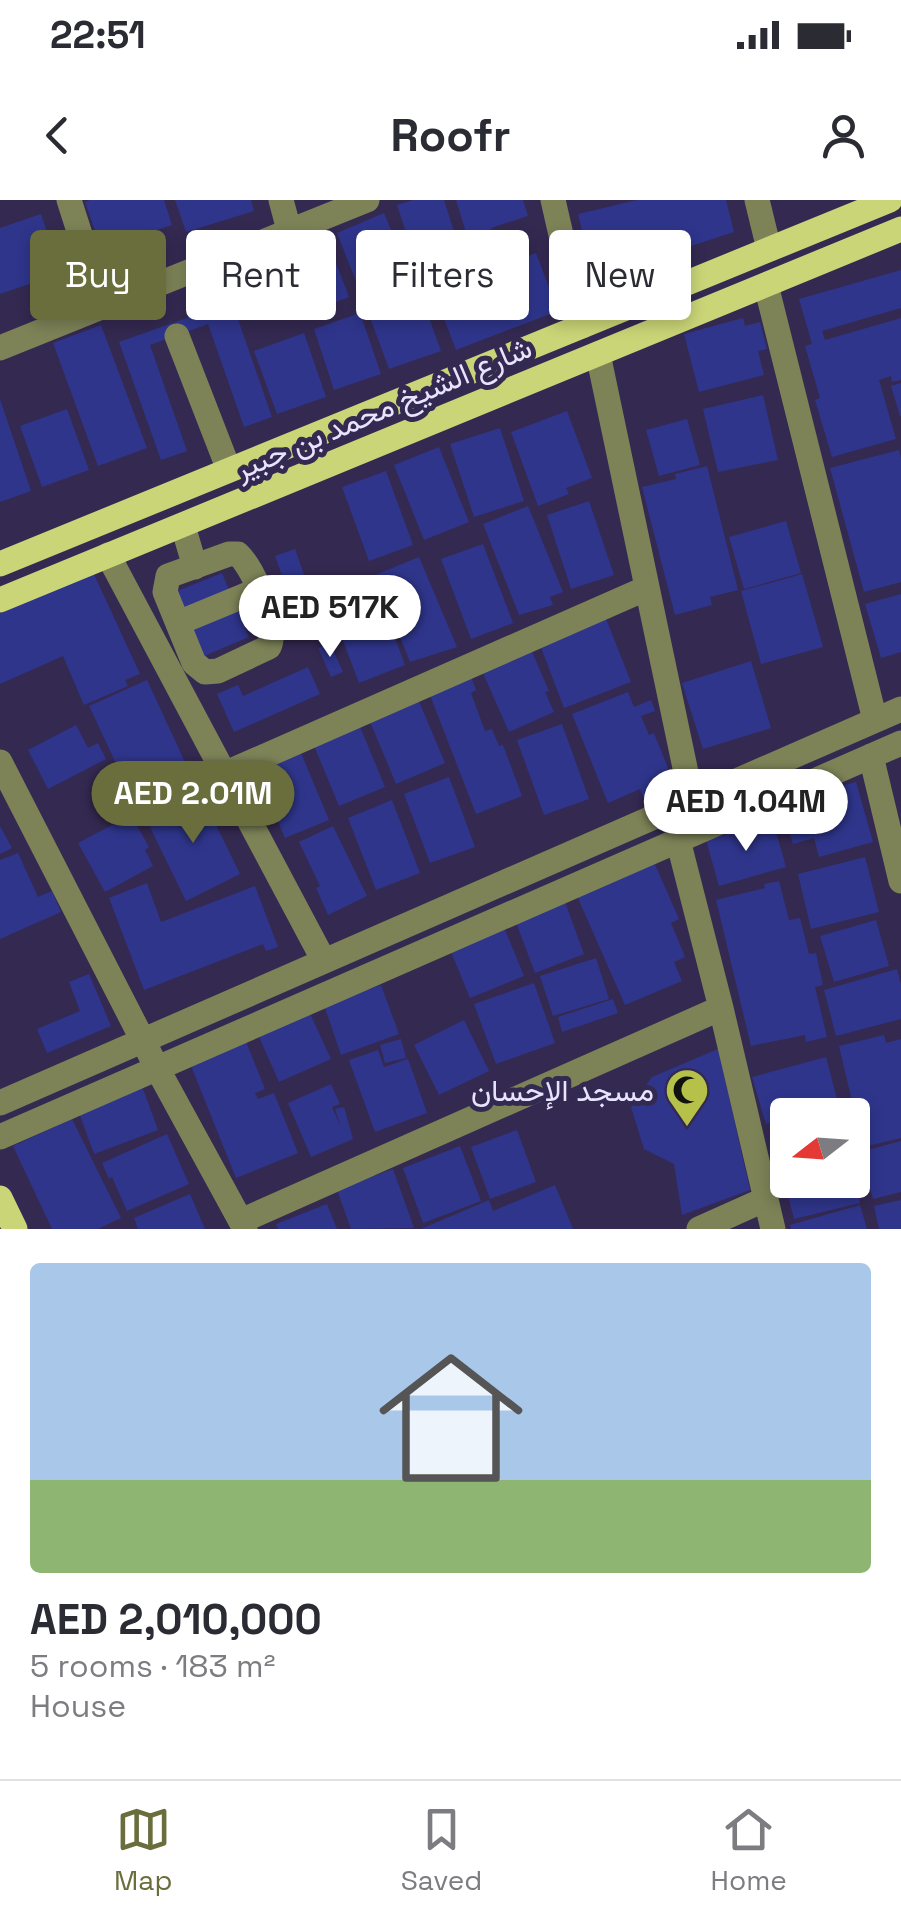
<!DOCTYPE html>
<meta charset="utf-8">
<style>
:root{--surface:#fff;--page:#f7f7f7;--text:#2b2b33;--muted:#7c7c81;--line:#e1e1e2;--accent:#6a6e3d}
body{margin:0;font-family:"Space Grotesk",Vazirmatn,sans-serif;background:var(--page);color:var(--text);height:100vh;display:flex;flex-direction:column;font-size:38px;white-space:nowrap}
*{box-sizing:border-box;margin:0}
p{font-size:32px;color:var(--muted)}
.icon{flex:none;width:55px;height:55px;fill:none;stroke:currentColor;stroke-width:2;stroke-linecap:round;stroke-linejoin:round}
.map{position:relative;height:1029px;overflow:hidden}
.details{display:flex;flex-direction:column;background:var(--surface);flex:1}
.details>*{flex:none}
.guide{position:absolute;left:30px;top:30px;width:842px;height:90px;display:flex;gap:20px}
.needle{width:65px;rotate:253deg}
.fabs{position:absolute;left:770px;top:898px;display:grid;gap:20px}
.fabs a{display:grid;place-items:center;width:100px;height:100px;border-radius:10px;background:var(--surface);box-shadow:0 5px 15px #0003;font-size:50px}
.price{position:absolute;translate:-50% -85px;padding:0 22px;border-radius:35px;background:#fff;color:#222;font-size:32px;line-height:65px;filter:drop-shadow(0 2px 5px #0008)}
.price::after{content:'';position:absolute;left:50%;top:60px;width:30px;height:22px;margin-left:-15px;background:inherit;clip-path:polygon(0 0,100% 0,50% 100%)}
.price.active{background:var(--accent);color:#fff}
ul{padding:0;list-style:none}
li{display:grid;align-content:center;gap:20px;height:530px;padding:0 30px}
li+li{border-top:2px solid var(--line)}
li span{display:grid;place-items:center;height:310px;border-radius:10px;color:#555}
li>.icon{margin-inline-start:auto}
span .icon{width:180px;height:180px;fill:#fffc;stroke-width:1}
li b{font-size:42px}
.chip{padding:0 35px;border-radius:10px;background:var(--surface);box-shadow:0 5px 15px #0003;font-size:35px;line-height:90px}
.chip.active{background:var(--accent);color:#fff}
.status{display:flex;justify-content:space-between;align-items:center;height:70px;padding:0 50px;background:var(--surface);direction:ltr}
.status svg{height:28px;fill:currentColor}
header{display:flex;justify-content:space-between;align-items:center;height:130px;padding:0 30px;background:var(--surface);font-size:45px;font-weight:700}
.tab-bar{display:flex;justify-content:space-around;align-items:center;height:140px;border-top:2px solid var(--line);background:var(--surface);font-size:28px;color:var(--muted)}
.tab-bar a{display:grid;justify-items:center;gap:5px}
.tab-bar .active{color:var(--accent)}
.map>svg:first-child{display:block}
.building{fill:#2f358b}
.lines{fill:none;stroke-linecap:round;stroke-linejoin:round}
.minor{stroke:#7d8357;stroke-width:25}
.major{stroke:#cad577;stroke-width:25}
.labels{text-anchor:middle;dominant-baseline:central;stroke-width:10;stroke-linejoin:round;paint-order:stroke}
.street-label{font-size:30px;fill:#e9e4fe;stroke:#342951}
.poi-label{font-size:30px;fill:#e9e4fe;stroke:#342951;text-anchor:end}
</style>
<div class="status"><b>22:51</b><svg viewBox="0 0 49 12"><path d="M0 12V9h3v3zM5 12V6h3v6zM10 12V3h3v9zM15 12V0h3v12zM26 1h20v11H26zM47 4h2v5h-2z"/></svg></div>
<header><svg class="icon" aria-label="back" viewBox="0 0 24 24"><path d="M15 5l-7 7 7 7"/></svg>Roofr<svg class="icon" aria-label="person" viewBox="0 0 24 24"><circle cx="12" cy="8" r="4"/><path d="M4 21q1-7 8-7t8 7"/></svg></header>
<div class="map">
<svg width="901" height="1029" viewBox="0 0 901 1029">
<rect width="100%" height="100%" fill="#342951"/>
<path class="building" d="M90 0H164L172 25 101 48 85 2Z
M175 0H251L254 11 186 32Z
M413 0H444L463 60 420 74 397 5Z
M456 0H523L528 16 491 28 496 44 476 50 472 37 468 39Z
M637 0H726L734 32 633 65V69L594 80 578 14Z
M384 13 407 69 359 89 337 33Z
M41 14 61 73 0 94V28Z
M328 42 349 97 304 115 283 60Z
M536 53 558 111 456 150 434 92Z
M901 70V108L822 131 825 140 901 118V180L892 182 891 176 879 180 896 239 832 257 815 200 820 198 805 146 812 144 799 99Z
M419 90 441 151 389 169 367 109Z
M232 102 272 217 244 227 208 124 150 145 187 251 161 260 119 142Z
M360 113 381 174 334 190 314 129Z
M743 118 745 126 760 122 767 149 758 151 764 175 699 192 684 134Z
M101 125 147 248 98 266 53 143Z
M304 133 326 197 277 214 254 151Z
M901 183V216H900L891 186Z
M763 195 778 260 718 272 703 209Z
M0 199 31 291 0 302Z
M67 209 89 270 42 287 20 226Z
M567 211 592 278 566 288 569 294 538 306 511 232Z
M687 219 700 265 659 276 646 230Z
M500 228 524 301 474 317 450 244Z
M439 247 469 322 424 340 394 265Z
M899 250 901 258V382L864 392 830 268Z
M707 266 738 390 710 397 712 405 675 415 642 287 676 279 675 274Z
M386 271 413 345 369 361 342 287Z
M589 301 614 375 571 389 547 315Z
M528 306 563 392 550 397 553 405 519 415 483 324Z
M786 321 801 373 744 389 729 337Z
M483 344 513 423 471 439 441 359Z
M295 349 315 405 295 412 275 356Z
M419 357 457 447 410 462 375 375Z
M93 372 140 474 125 480 128 486 84 505 63 456 0 484V413Z
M222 373 249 437 202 457 175 392Z
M802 374 823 447 761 464 741 391Z
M373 378 405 465 359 483 326 396Z
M901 394V452L881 458 865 404Z
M603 411 631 482 564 508 537 437Z
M527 440 549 491 545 492 554 512 509 532 478 462Z
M330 443 343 472 331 477 318 448Z
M751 461 771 528 703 549 682 483Z
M308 467 320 494 234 532 217 494 238 485 243 496Z
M470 474 476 490 471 493 485 531 492 529 499 546 503 545 522 596 476 614 428 490Z
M147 480 191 575 167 586 171 595 141 609 133 591 130 593 89 506Z
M413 487 445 563 396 584 364 507Z
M628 492 634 507 651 500 655 511 641 516 649 535 654 533 677 591 645 603 640 589 608 603 572 514Z
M358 522 385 587 339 606 312 541Z
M562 524 589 599 544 615 517 540Z
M76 525 88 548 98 543 106 559 48 589 28 550Z
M299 548 329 620 285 638 255 567Z
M449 577 475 647 430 663 404 594Z
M856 582 873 642 819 657 814 638 793 644 781 604Z
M200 592 240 674 186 701 146 619Z
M392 600 420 673 376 690 348 618Z
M131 615 149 647 145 650 153 666 105 692 78 643Z
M773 621 786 667 719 686 706 640Z
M0 626 12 648 0 654Z
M333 626 367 696 328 715 316 688 320 686 299 642Z
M18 653 38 697 52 691 61 712 0 739V660Z
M865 657 879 712 811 729 798 674Z
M654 662 679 719 671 723 685 757 674 762 682 781 625 805 577 696Z
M779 681 789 720 800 718 809 754 816 753 823 785 815 787 827 837 806 842 805 835 751 846 716 700 765 688 764 684Z
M147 683 161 722 255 686 278 747 266 751 263 744 144 790 109 698Z
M564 699 584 754 535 773 514 717Z
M501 720 524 776 470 798 447 742Z
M876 720 889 766 834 782 820 736Z
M596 758 609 799 553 816 540 776Z
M897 769 901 785V819L836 836 824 790Z
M89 774 111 826 47 853 37 829 80 811 69 782Z
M534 783 555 843 496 864 474 804Z
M381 785 399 834 341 855 324 805Z
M613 799 618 813 562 832 558 817Z
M307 807 331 859 279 882 256 830Z
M464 820 489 871 439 895 414 845Z
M243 834 265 889 255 893 258 899 274 893 298 953 236 978 187 856Z
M884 835 886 843 901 839V938L863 947 839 846Z
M401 839 406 858 385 863 380 845Z
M718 849 750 990 682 1015 674 964 644 949 631 907 652 877Z
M378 850 384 867 408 859 427 913 375 932 349 860Z
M826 857 838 903 797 915H788V918L766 924 752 877Z
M331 884 340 904 332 907 341 927 335 909 344 907 353 939 311 957 288 903Z
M142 886 158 930 94 954 78 910Z
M72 919 121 1018 98 1029H52L13 946Z
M517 930 536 982 490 999 471 947Z
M167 934 189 984 127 1011 112 977 109 979 102 963Z
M901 941V992L873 999 860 952Z
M460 946 481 1001 423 1023 403 968Z
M393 969 414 1028 351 1029 337 990Z
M788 970V980H855L860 1003 794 1019 782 972Z
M555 985 573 1029H421L489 1000 493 1011Z
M190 994 205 1029H138L134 1018Z
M901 1000V1029H879L874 1006Z
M327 1004 337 1029H278L276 1024Z
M860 1005 867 1029H791L790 1025Z"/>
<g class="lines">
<path class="minor" d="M69 0 103 106
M281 0 289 30
M553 0 582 126
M757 0 769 49
M766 85 875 520
M177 136 229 270
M0 148 367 0
M598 154 692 601
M183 326 195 367
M229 354H238C254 369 279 426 269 447L218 471 205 472 194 463 165 392 168 376Z
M108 355 324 761
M178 423 258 390
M871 556 901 681
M0 562 157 868 245 1029
M224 574 647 388
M678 640 721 808 773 1029
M0 903 901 509
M0 937 901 543
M241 1021 721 808
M699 1029 766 999"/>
<path class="major" d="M0 364 890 0
M0 400 901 29
M0 998 15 1029"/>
</g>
<defs>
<g id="mosque-pin" transform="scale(2.25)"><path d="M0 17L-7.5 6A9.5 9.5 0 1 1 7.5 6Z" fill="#b6c149" stroke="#342951"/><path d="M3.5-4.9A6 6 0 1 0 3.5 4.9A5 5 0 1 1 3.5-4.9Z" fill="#111"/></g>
</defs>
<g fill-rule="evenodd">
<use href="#mosque-pin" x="687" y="890"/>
</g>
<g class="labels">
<g class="street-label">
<text transform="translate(383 208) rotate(-23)">شارع الشيخ محمد بن جبير</text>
</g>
<g class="poi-label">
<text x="654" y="890">مسجد الإحسان</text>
</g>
</g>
</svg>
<div class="fabs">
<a><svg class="needle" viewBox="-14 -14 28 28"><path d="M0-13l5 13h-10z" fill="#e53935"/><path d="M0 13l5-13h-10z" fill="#7c7c81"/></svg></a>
</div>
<b class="price" style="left:330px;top:460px">AED 517K</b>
<b class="price active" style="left:193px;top:646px">AED 2.01M</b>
<b class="price" style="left:746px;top:654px">AED 1.04M</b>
<div class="guide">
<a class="chip active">Buy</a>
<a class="chip">Rent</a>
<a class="chip">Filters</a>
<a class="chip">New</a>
</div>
</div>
<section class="details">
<ul>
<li><span style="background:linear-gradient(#a9c7e8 70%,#8fb573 0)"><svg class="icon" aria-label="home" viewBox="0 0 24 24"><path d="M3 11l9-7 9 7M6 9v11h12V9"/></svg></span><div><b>AED 2,010,000</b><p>5 rooms · 183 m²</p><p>House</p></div></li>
</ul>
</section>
<nav class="tab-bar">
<a class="active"><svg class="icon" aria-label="map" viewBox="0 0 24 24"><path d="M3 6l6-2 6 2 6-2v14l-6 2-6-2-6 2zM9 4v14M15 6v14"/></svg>Map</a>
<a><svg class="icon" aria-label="saved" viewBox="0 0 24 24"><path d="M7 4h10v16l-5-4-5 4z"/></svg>Saved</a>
<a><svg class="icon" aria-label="home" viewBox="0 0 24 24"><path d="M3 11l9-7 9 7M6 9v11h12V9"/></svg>Home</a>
</nav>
